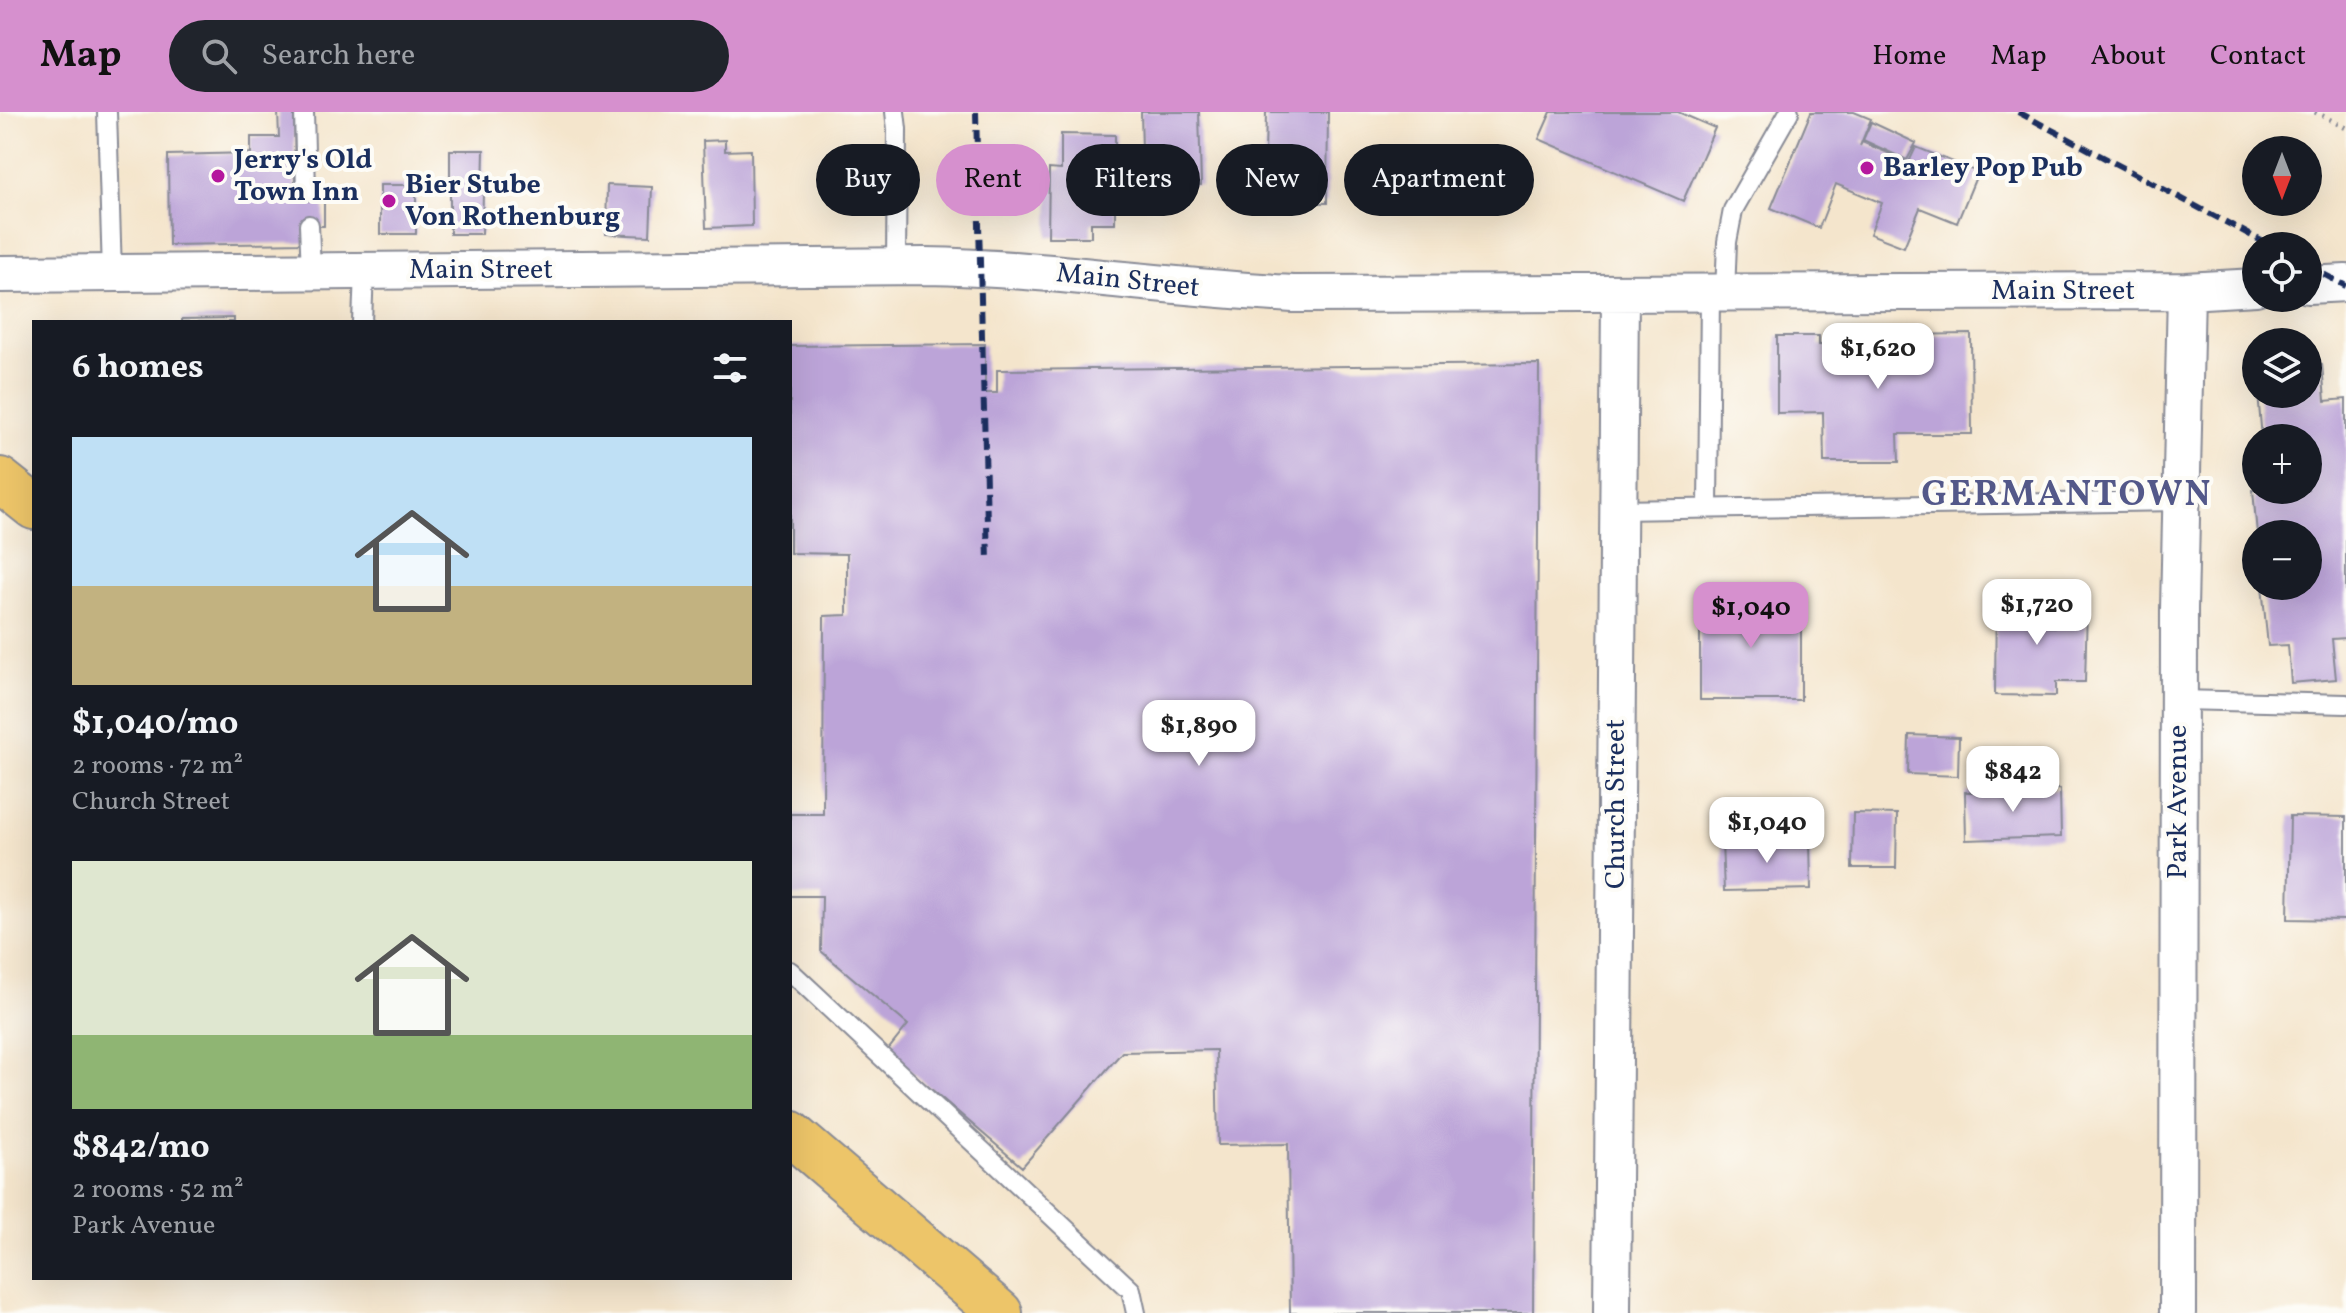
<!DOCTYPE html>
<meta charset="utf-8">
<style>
:root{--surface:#171b24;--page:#20242c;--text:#f1f3f6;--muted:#9ea1a6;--accent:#d690ce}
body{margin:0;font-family:Vollkorn,serif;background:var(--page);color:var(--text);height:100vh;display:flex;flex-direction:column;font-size:30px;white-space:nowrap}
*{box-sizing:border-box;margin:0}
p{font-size:26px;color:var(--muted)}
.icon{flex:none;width:44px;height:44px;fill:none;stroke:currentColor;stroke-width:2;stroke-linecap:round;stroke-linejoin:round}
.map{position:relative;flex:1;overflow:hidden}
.drawer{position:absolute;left:32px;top:208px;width:760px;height:960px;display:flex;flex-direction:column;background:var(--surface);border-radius:0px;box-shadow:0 8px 32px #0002}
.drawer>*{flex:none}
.hud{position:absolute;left:816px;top:32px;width:760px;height:72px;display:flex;gap:16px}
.needle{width:52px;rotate:180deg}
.controls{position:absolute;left:2242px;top:24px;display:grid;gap:16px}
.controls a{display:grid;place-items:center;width:80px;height:80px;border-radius:50%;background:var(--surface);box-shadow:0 8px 32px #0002;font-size:40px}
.price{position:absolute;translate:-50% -68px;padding:0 18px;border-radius:16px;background:#fff;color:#222;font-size:26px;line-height:52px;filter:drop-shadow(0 2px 4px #0008)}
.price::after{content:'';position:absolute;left:50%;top:48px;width:24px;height:18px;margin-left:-12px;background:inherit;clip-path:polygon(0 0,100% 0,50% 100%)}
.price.on{background:var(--accent);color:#111}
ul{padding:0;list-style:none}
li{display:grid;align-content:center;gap:16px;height:424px;padding:0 40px}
li span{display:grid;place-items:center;height:248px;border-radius:0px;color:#555}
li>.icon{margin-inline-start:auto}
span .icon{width:144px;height:144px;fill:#fffc;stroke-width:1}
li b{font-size:34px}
h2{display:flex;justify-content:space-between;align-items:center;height:96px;padding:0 40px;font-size:34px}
.pill{padding:0 28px;border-radius:36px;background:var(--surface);box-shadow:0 8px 32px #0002;font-size:28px;line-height:72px}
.pill.on{background:var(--accent);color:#111}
header{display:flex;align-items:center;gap:48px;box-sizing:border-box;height:112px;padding:0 40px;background:var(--accent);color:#111}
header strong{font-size:38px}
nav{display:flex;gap:44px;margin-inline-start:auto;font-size:28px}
.search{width:560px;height:72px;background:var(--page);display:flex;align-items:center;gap:20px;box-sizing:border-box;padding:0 28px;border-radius:44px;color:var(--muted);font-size:30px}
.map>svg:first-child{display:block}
.building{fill:#bca4d8}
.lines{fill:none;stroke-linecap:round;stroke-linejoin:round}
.lane-casing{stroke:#888a95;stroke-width:22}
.street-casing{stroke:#888a95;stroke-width:40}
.primary-casing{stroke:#888a95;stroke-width:48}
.path{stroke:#888a95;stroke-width:5;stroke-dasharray:2 6;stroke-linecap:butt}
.lane{stroke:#fff;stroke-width:18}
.street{stroke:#fff;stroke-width:36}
.primary{stroke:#edc569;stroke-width:44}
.rail{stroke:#1b2f5e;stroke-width:6;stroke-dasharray:12 6;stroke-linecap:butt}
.poi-dot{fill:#b5179e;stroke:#fdfcf7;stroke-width:3}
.labels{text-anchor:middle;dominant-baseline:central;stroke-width:8;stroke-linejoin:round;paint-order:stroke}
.poi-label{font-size:28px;font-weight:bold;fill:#1b2f5e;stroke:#fdfcf7;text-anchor:start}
.street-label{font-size:28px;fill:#1b2f5e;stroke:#fdfcf7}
.district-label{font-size:36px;font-weight:bold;letter-spacing:2px;fill:#535889;stroke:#fdfcf7}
</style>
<header>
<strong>Map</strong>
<div class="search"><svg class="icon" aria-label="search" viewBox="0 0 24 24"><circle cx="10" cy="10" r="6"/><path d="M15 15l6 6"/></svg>Search here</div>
<nav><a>Home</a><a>Map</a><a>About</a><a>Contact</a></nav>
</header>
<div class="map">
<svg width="2346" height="1201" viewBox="0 0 2346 1201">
<rect width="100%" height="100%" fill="#fdfcf7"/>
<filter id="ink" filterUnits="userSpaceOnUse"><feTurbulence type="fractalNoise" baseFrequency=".0125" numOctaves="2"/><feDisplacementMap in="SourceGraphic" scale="16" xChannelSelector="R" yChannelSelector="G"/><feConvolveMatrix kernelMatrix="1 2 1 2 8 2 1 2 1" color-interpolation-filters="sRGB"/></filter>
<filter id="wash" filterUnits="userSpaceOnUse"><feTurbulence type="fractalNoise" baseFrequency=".006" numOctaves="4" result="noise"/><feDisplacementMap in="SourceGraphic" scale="32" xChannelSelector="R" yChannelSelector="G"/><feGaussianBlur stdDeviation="1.8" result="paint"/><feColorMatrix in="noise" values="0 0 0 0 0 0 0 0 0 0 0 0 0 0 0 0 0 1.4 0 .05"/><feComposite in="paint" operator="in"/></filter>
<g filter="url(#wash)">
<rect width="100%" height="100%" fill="#f4e5cc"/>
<g id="blocks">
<path class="building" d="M278 0H294L295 79 324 78V114H305V131L169 133 168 43 251 41V25H279Z
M1141 0H1199L1201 73 1143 75Z
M1266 0H1328L1327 91 1264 90Z
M1551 0H1678L1715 16 1683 89 1539 27Z
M1811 0H1854L1871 7 1860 34 1862 30 1909 50 1916 35 1978 60 1957 111 1920 96 1904 135 1870 122 1882 91 1836 72 1819 116 1771 96Z
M1871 10 1916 31 1907 48 1863 28Z
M1061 22 1115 23V111H1091V125H1048L1049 57 1061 58Z
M725 28V39L751 38 752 114 706 116 703 29Z
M450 38H484L482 122H450Z
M380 73H416V122H380Z
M607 73 652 75 650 124 606 122Z
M234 206V210H182V207Z
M1971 222 1972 322H1898L1899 350H1824L1823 300 1777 301V224H1819V233H1898V223Z
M985 232V281H997V258L1539 252 1533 1201H1290L1288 1032 1218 1033 1216 938 1122 940 1022 1055 887 939 908 913 821 839 822 784H790V702H823L824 504 847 503V442L790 441V234Z
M2322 252 2325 289 2346 287V526L2332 527 2336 567 2291 571 2288 533 2268 534 2262 474H2308V422H2257L2253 378H2308V326H2262L2258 282H2308V254Z
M1996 483 2049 484V515H2061V496H2087L2085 570H2056V584L1995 583Z
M1801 487V588H1700V488Z
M1909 623 1959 625 1958 664 1908 662Z
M2060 677 2061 725 1966 728 1965 680Z
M1853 701 1897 702 1896 756H1852Z
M2290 704 2346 705V808L2288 807Z
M1810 728 1811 777 1724 779 1722 730Z"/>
</g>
</g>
<g filter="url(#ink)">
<use href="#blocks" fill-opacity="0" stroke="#888a95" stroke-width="2"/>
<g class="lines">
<g class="lane-casing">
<path id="lane" d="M107 0 112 161
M304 0 306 79
M895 0 897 17 896 154
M309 113 311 159
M1725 182 1727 130 1733 98 1789 0
M362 210 364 159
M1708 396 1710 182
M1618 398 2181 389
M2179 588 2346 592
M790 859 1131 1178 1136 1201"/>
</g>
<g class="street-casing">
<path id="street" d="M0 162 925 154C1048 156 1170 176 1293 182L2186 179 2256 175
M2308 173 2346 171
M1612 1201 1620 182
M2178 1201 2179 497 2186 179"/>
</g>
<g class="primary-casing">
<path id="primary" d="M0 368 34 395
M790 1021 1000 1201"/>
</g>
<path class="path" d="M2315 0 2346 16"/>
<use href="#lane" class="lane"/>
<use href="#street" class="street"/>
<use href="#primary" class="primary"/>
<path class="rail" d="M976 0 988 449
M2018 0 2271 134
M2308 154 2346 174"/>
</g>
</g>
<g class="poi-dot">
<circle cx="1867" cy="56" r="8"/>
<circle cx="218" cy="64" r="8"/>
<circle cx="389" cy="89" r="8"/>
</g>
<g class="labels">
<g class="poi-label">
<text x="234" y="48">Jerry's Old<tspan x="234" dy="32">Town Inn</tspan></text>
<text x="1883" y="56">Barley Pop Pub</text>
<text x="405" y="73">Bier Stube<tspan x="405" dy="32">Von Rothenburg</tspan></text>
</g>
<g class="street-label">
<text x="481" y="158">Main Street</text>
<text transform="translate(1128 169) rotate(6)">Main Street</text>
<text x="2063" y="179">Main Street</text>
<text transform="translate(2178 690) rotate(-90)">Park Avenue</text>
<text transform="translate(1616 692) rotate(-90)">Church Street</text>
</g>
<g class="district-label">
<text x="2067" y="384">GERMANTOWN</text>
</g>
</g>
</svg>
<div class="controls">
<a><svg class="needle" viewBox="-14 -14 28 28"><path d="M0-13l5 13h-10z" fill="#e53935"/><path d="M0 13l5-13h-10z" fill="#9ea1a6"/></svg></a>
<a><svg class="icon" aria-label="locate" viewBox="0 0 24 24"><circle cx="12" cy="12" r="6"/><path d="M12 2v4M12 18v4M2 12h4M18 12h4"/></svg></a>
<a><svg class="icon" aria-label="layers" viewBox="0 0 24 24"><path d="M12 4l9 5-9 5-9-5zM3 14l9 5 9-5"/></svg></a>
<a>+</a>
<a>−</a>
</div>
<b class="price" style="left:1878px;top:279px">$1,620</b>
<b class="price" style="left:2037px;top:535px">$1,720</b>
<b class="price on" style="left:1751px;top:538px">$1,040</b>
<b class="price" style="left:1199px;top:656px">$1,890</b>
<b class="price" style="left:2013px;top:702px">$842</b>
<b class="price" style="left:1767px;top:753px">$1,040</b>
<div class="hud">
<a class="pill">Buy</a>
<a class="pill on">Rent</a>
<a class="pill">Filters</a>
<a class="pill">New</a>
<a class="pill">Apartment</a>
</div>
<section class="drawer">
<h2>6 homes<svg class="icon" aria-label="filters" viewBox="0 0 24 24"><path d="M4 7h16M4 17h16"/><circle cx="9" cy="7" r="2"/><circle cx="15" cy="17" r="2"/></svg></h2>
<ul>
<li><span style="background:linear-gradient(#bfe0f5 60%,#c2b280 0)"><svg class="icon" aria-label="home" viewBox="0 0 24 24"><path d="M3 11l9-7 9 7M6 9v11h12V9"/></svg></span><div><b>$1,040/mo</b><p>2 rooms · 72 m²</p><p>Church Street</p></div></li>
<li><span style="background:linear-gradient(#dfe7d0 70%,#8fb573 0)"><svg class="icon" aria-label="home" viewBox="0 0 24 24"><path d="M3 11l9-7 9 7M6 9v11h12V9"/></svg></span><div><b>$842/mo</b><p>2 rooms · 52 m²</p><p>Park Avenue</p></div></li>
</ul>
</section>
</div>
